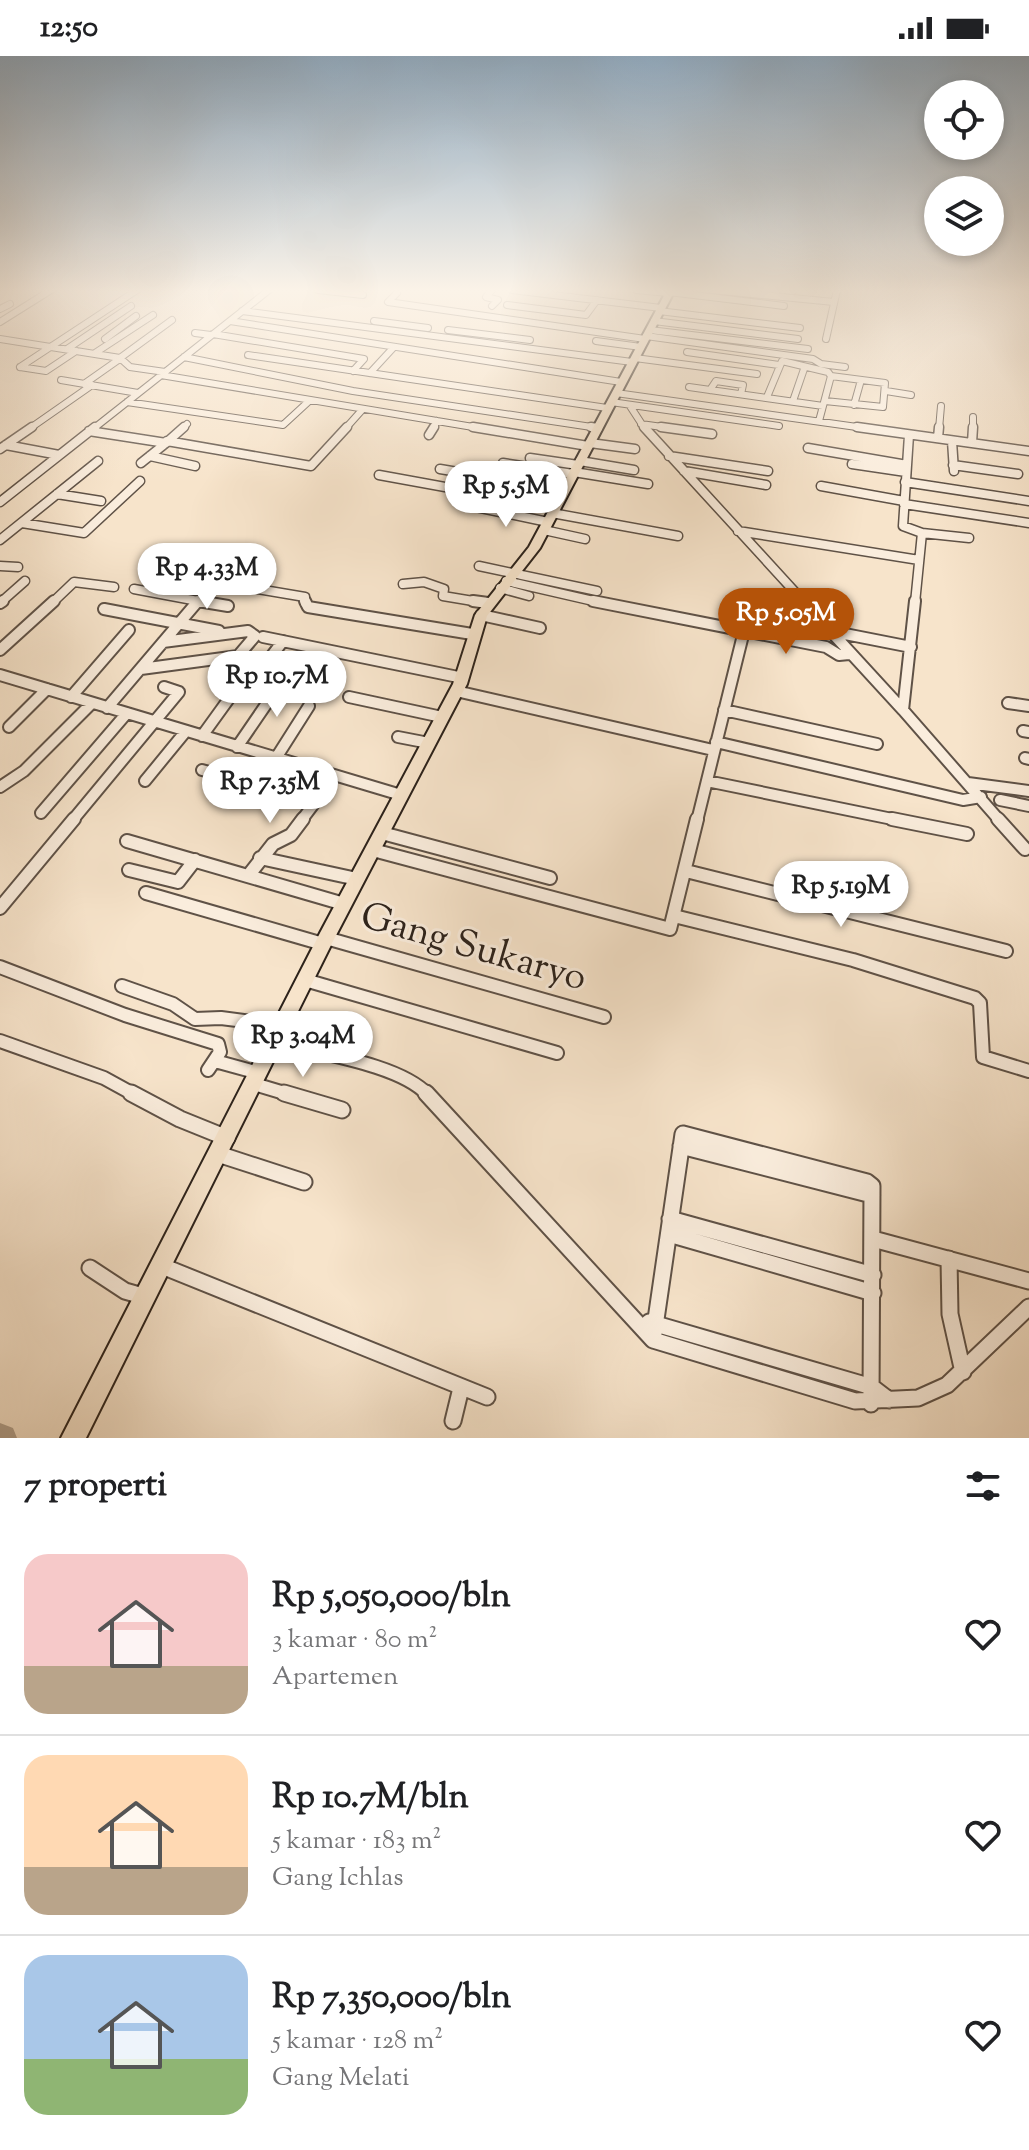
<!DOCTYPE html>
<html lang="id">
<meta charset="utf-8">
<style>
:root{--surface:#fff;--page:#f6f6f6;--text:#202124;--muted:#757577;--line:#e0e0e0;--accent:#b45309}
body{margin:0;font-family:"Sorts Mill Goudy",serif;background:var(--page);color:var(--text);height:100vh;display:flex;flex-direction:column;font-size:30px;white-space:nowrap}
*{box-sizing:border-box;margin:0}
p{font-size:26px;color:var(--muted)}
.icon{flex:none;width:44px;height:44px;fill:none;stroke:currentColor;stroke-width:2;stroke-linecap:round;stroke-linejoin:round}
.map{position:relative;height:1382px;overflow:hidden}
.panel{display:flex;flex-direction:column;background:var(--surface);flex:1}
.panel>*{flex:none}
.buttons{position:absolute;left:924px;top:24px;display:grid;gap:16px}
.buttons a{display:grid;place-items:center;width:80px;height:80px;border-radius:50%;background:var(--surface);box-shadow:0 4px 12px #0003;font-size:40px}
.price{position:absolute;translate:-50% -68px;padding:0 18px;border-radius:28px;background:#fff;color:#222;font-size:26px;line-height:52px;filter:drop-shadow(0 2px 4px #0008)}
.price::after{content:'';position:absolute;left:50%;top:48px;width:24px;height:18px;margin-left:-12px;background:inherit;clip-path:polygon(0 0,100% 0,50% 100%)}
.price.active{background:var(--accent);color:#fff}
ul{padding:0;list-style:none}
li{display:flex;align-items:center;gap:24px;height:200px;padding:0 24px}
li+li{border-top:2px solid var(--line)}
li span{display:grid;place-items:center;flex:none;width:224px;height:160px;border-radius:24px;color:#555}
li>.icon{margin-inline-start:auto}
span .icon{width:96px;height:96px;fill:#fffc;stroke-width:1}
li b{font-size:34px}
h2{display:flex;justify-content:space-between;align-items:center;height:96px;padding:0 24px;font-size:34px}
.status{display:flex;justify-content:space-between;align-items:center;height:56px;padding:0 40px;background:var(--surface);direction:ltr}
.status svg{height:22px;fill:currentColor}
.map>svg:first-child{display:block}
.lines{fill:none;stroke-linecap:round;stroke-linejoin:round}
.river{fill:#b2a28f;fill-rule:evenodd}
.minor-far4-casing{stroke:#5f5247;stroke-width:8}
.minor-far3-casing{stroke:#5f5247;stroke-width:11}
.minor-far2-casing{stroke:#5f5247;stroke-width:14}
.minor-far1-casing{stroke:#5f5247;stroke-width:16}
.minor-casing{stroke:#5f5247;stroke-width:19}
.highway-casing{stroke:#2c221b;stroke-width:4}
.minor-far4{stroke:#faeddd;stroke-width:6}
.minor-far3{stroke:#faeddd;stroke-width:8}
.minor-far2{stroke:#faeddd;stroke-width:10}
.minor-far1{stroke:#faeddd;stroke-width:12}
.minor{stroke:#faeddd;stroke-width:15}
.highway{fill:#f7e4cb;fill-rule:evenodd}
.labels{text-anchor:middle;dominant-baseline:central;stroke-width:6;stroke-linejoin:round;paint-order:stroke}
.near-street-label{font-size:38px;fill:#2c221b;stroke:#faeddd}
</style>
<div class="status"><b>12:50</b><svg viewBox="0 0 49 12"><path d="M0 12V9h3v3zM5 12V6h3v6zM10 12V3h3v9zM15 12V0h3v12zM26 1h20v11H26zM47 4h2v5h-2z"/></svg></div>
<div class="map">
<svg width="1029" height="1382" viewBox="0 0 1029 1382">
<rect width="100%" height="100%" fill="#f7e4cb"/>
<filter id="stains"><feTurbulence type="fractalNoise" baseFrequency=".0025" numOctaves="4"/><feColorMatrix values="0 0 0 0 .2 0 0 0 0 .09 0 0 0 0 .02 0 0 0 .5 -.17"/></filter>
<radialGradient id="worn" r=".72"><stop offset=".6" stop-color="#630" stop-opacity="0"/><stop offset="1" stop-color="#630" stop-opacity=".3"/></radialGradient>
<g class="lines">
<path class="river" d="M0 1367 13 1372 17 1382H0Z"/>
<g class="minor-far4-casing">
<path id="minor-far4" d="M318 234 363 239
M492 234 486 241 498 244 492 250
M512 234 661 252
M636 234 669 237
M712 234 834 246
M782 234 793 235
M669 236 784 250
M397 237 388 246 645 283
M507 249 586 259 597 244
M0 253 10 248
M242 255 632 306
M659 255 800 272
M230 265 621 326
M374 265 428 272
M654 265 798 283
M0 266 51 234
M448 274 530 284
M650 274 808 293
M195 277 211 279
M213 278 364 303 353 315
M646 280 813 303 821 308 845 311
M0 283 120 302 130 311 165 316
M105 283 136 260
M826 283 837 234
M596 285 641 291
M67 293 131 250
M687 296 779 309
M95 297 153 259
M248 299 607 352
M184 301 353 335 598 372
M120 302 172 264
M635 302 757 318
M20 311 137 234
M20 311 46 315 76 295
M370 317 393 292
M161 319 485 373
M61 324 138 337
M84 328 121 302
M689 331 823 350
M710 334 716 325 743 329 741 338
M886 335 911 339
M616 337 871 373
M767 341 782 305 828 316 831 320 819 365
M793 345 804 313
M825 345 883 351 885 327 831 320
M127 346 283 369 308 346
M611 346 779 370
M854 349 861 324
M630 350 645 373
M641 368 676 373
M29 373 92 329
M93 373 269 234
M182 373 187 368
M345 373 362 354
M433 373 437 365
M939 373 941 350
M973 373V361"/>
</g>
<g class="minor-far3-casing">
<path id="minor-far3" d="M473 371 588 390
M591 371 598 372
M644 371 805 547
M661 371 712 378
M857 371 1029 395
M89 375 166 387 141 407
M429 379 434 371
M909 379 903 470 922 477 915 547
M938 382 939 371
M167 385 311 410 347 371
M952 385 954 415
M166 387 184 371
M590 387 635 393
M972 387 973 371
M6 389 59 399
M808 392 907 409
M0 393 32 371
M150 400 195 410
M669 400 768 415
M530 402 578 409
M580 405 634 414
M503 407 573 418
M852 408 906 416
M953 409 1018 418
M440 413 565 434
M684 415 766 429
M574 416 648 428
M379 419 555 451
M905 426 1029 445
M821 430 904 445
M57 438 101 445
M0 446 95 371
M904 448 1029 467
M471 450 548 466
M552 457 678 480
M22 467 84 477 140 425
M544 474 585 483
M738 475 919 504
M922 477 969 482
M0 484 98 405
M0 510 18 511
M479 510 597 535
M192 522 305 541V547
M506 525 602 547
M403 528 424 526 444 533 443 540 485 547
M500 532 529 540
M134 533 198 545
M0 547 25 525
M52 547 74 526 114 531
M197 547H208"/>
</g>
<g class="minor-far2-casing">
<path id="minor-far2" d="M305 545 308 551 472 578
M473 545 488 547
M593 545 826 591 839 599 849 598
M803 545 903 654
M915 545 903 654 1000 765
M0 547 3 545
M104 553 219 575
M481 559 540 572
M749 559 911 591
M263 581 463 622
M0 594 54 545
M141 613 238 600 255 580 248 575 163 586
M0 619 401 739
M456 635 713 694
M71 641 129 574
M349 641 442 661
M1008 647 1029 650
M107 652 198 545 228 550
M724 654 877 688
M9 671 47 633
M1023 675 1029 676
M202 680 254 608 270 602 283 585
M398 681 429 687
M716 686 963 744 981 741
M237 691 289 615
M276 702 309 650
M1025 702 1029 703
M202 714 316 745 301 765
M145 725 186 675
M707 725 902 765
M968 727 1029 735
M0 731 24 715 92 647
M277 734 296 708
M1000 744 1029 750
M41 757 127 657
M72 765 179 636 164 631
M697 765 744 575"/>
</g>
<g class="minor-far1-casing">
<path id="minor-far1" d="M892 763 967 778
M998 763 1025 793
M382 777 550 822
M127 785 344 848
M373 794 670 873 697 763
M260 802 357 823
M129 814 178 826 195 804
M686 815 1006 895
M248 820 273 788 291 779 303 763
M146 837 323 888
M0 852 74 763
M674 860 853 904 975 942 980 947 983 1001 1029 1015
M326 882 604 961
M0 911 125 959 218 988 220 996 208 1014
M305 924 557 997
M122 930 173 948 195 963 221 962 283 970
M0 985 104 1022 135 1039
M275 986C316 997 400 1008 428 1039
M215 1005 259 1017
M254 1028 291 1039"/>
</g>
<g class="minor-casing">
<path id="minor" d="M131 1037 180 1063 227 1082
M284 1037 342 1054
M426 1037 653 1284 855 1345 918 1342 947 1329 1029 1251
M681 1090 872 1139
M218 1098 304 1126
M670 1163 873 1219
M669 1178 873 1237
M873 1183 1029 1225
M949 1203 950 1258 963 1316
M162 1210 487 1341
M90 1212 125 1235 146 1241
M649 1266 872 1331 889 1344
M653 1284 683 1078 867 1126 872 1130 871 1348
M453 1365 461 1332"/>
</g>
<g class="highway-casing">
<path id="highway" d="M667 234H675L540 492 487 560 467 628 332 887 86 1382H61L320 877 453 628 475 559 529 491Z"/>
</g>
<use href="#minor-far4" class="minor-far4"/>
<use href="#minor-far3" class="minor-far3"/>
<use href="#minor-far2" class="minor-far2"/>
<use href="#minor-far1" class="minor-far1"/>
<use href="#minor" class="minor"/>
<use href="#highway" class="highway"/>
</g>
<linearGradient id="sky" x2="0" y2="1"><stop stop-color="#92adc4"/><stop offset="0.55" stop-color="#fbf3e8"/><stop offset="1" stop-color="#fbf3e8" stop-opacity="0"/></linearGradient>
<rect width="1029" height="427" fill="url(#sky)"/>
<g class="labels">
<g class="near-street-label">
<text transform="translate(473 893) rotate(16)">Gang Sukaryo</text>
</g>
</g>
<rect width="100%" height="100%" filter="url(#stains)"/>
<rect width="100%" height="100%" fill="url(#worn)"/>
</svg>
<div class="buttons">
<a><svg class="icon" aria-label="locate" viewBox="0 0 24 24"><circle cx="12" cy="12" r="6"/><path d="M12 2v4M12 18v4M2 12h4M18 12h4"/></svg></a>
<a><svg class="icon" aria-label="layers" viewBox="0 0 24 24"><path d="M12 4l9 5-9 5-9-5zM3 14l9 5 9-5"/></svg></a>
</div>
<b class="price" style="left:506px;top:473px">Rp 5.5M</b>
<b class="price" style="left:207px;top:555px">Rp 4.33M</b>
<b class="price active" style="left:786px;top:600px">Rp 5.05M</b>
<b class="price" style="left:277px;top:663px">Rp 10.7M</b>
<b class="price" style="left:270px;top:769px">Rp 7.35M</b>
<b class="price" style="left:841px;top:873px">Rp 5.19M</b>
<b class="price" style="left:303px;top:1023px">Rp 3.04M</b>
</div>
<section class="panel">
<h2>7 properti<svg class="icon" aria-label="filters" viewBox="0 0 24 24"><path d="M4 7h16M4 17h16"/><circle cx="9" cy="7" r="2"/><circle cx="15" cy="17" r="2"/></svg></h2>
<ul>
<li><span style="background:linear-gradient(#f6c9c9 70%,#b9a48a 0)"><svg class="icon" aria-label="home" viewBox="0 0 24 24"><path d="M3 11l9-7 9 7M6 9v11h12V9"/></svg></span><div><b>Rp 5,050,000/bln</b><p>3 kamar · 80 m²</p><p>Apartemen</p></div><svg class="icon" aria-label="heart" viewBox="0 0 24 24"><path d="M12 20l-8-8c-3-5 5-10 8-4 3-6 11-1 8 4z"/></svg></li>
<li><span style="background:linear-gradient(#ffd9b3 70%,#b9a48a 0)"><svg class="icon" aria-label="home" viewBox="0 0 24 24"><path d="M3 11l9-7 9 7M6 9v11h12V9"/></svg></span><div><b>Rp 10.7M/bln</b><p>5 kamar · 183 m²</p><p>Gang Ichlas</p></div><svg class="icon" aria-label="heart" viewBox="0 0 24 24"><path d="M12 20l-8-8c-3-5 5-10 8-4 3-6 11-1 8 4z"/></svg></li>
<li><span style="background:linear-gradient(#a9c7e8 65%,#8fb573 0)"><svg class="icon" aria-label="home" viewBox="0 0 24 24"><path d="M3 11l9-7 9 7M6 9v11h12V9"/></svg></span><div><b>Rp 7,350,000/bln</b><p>5 kamar · 128 m²</p><p>Gang Melati</p></div><svg class="icon" aria-label="heart" viewBox="0 0 24 24"><path d="M12 20l-8-8c-3-5 5-10 8-4 3-6 11-1 8 4z"/></svg></li>
</ul>
</section>
